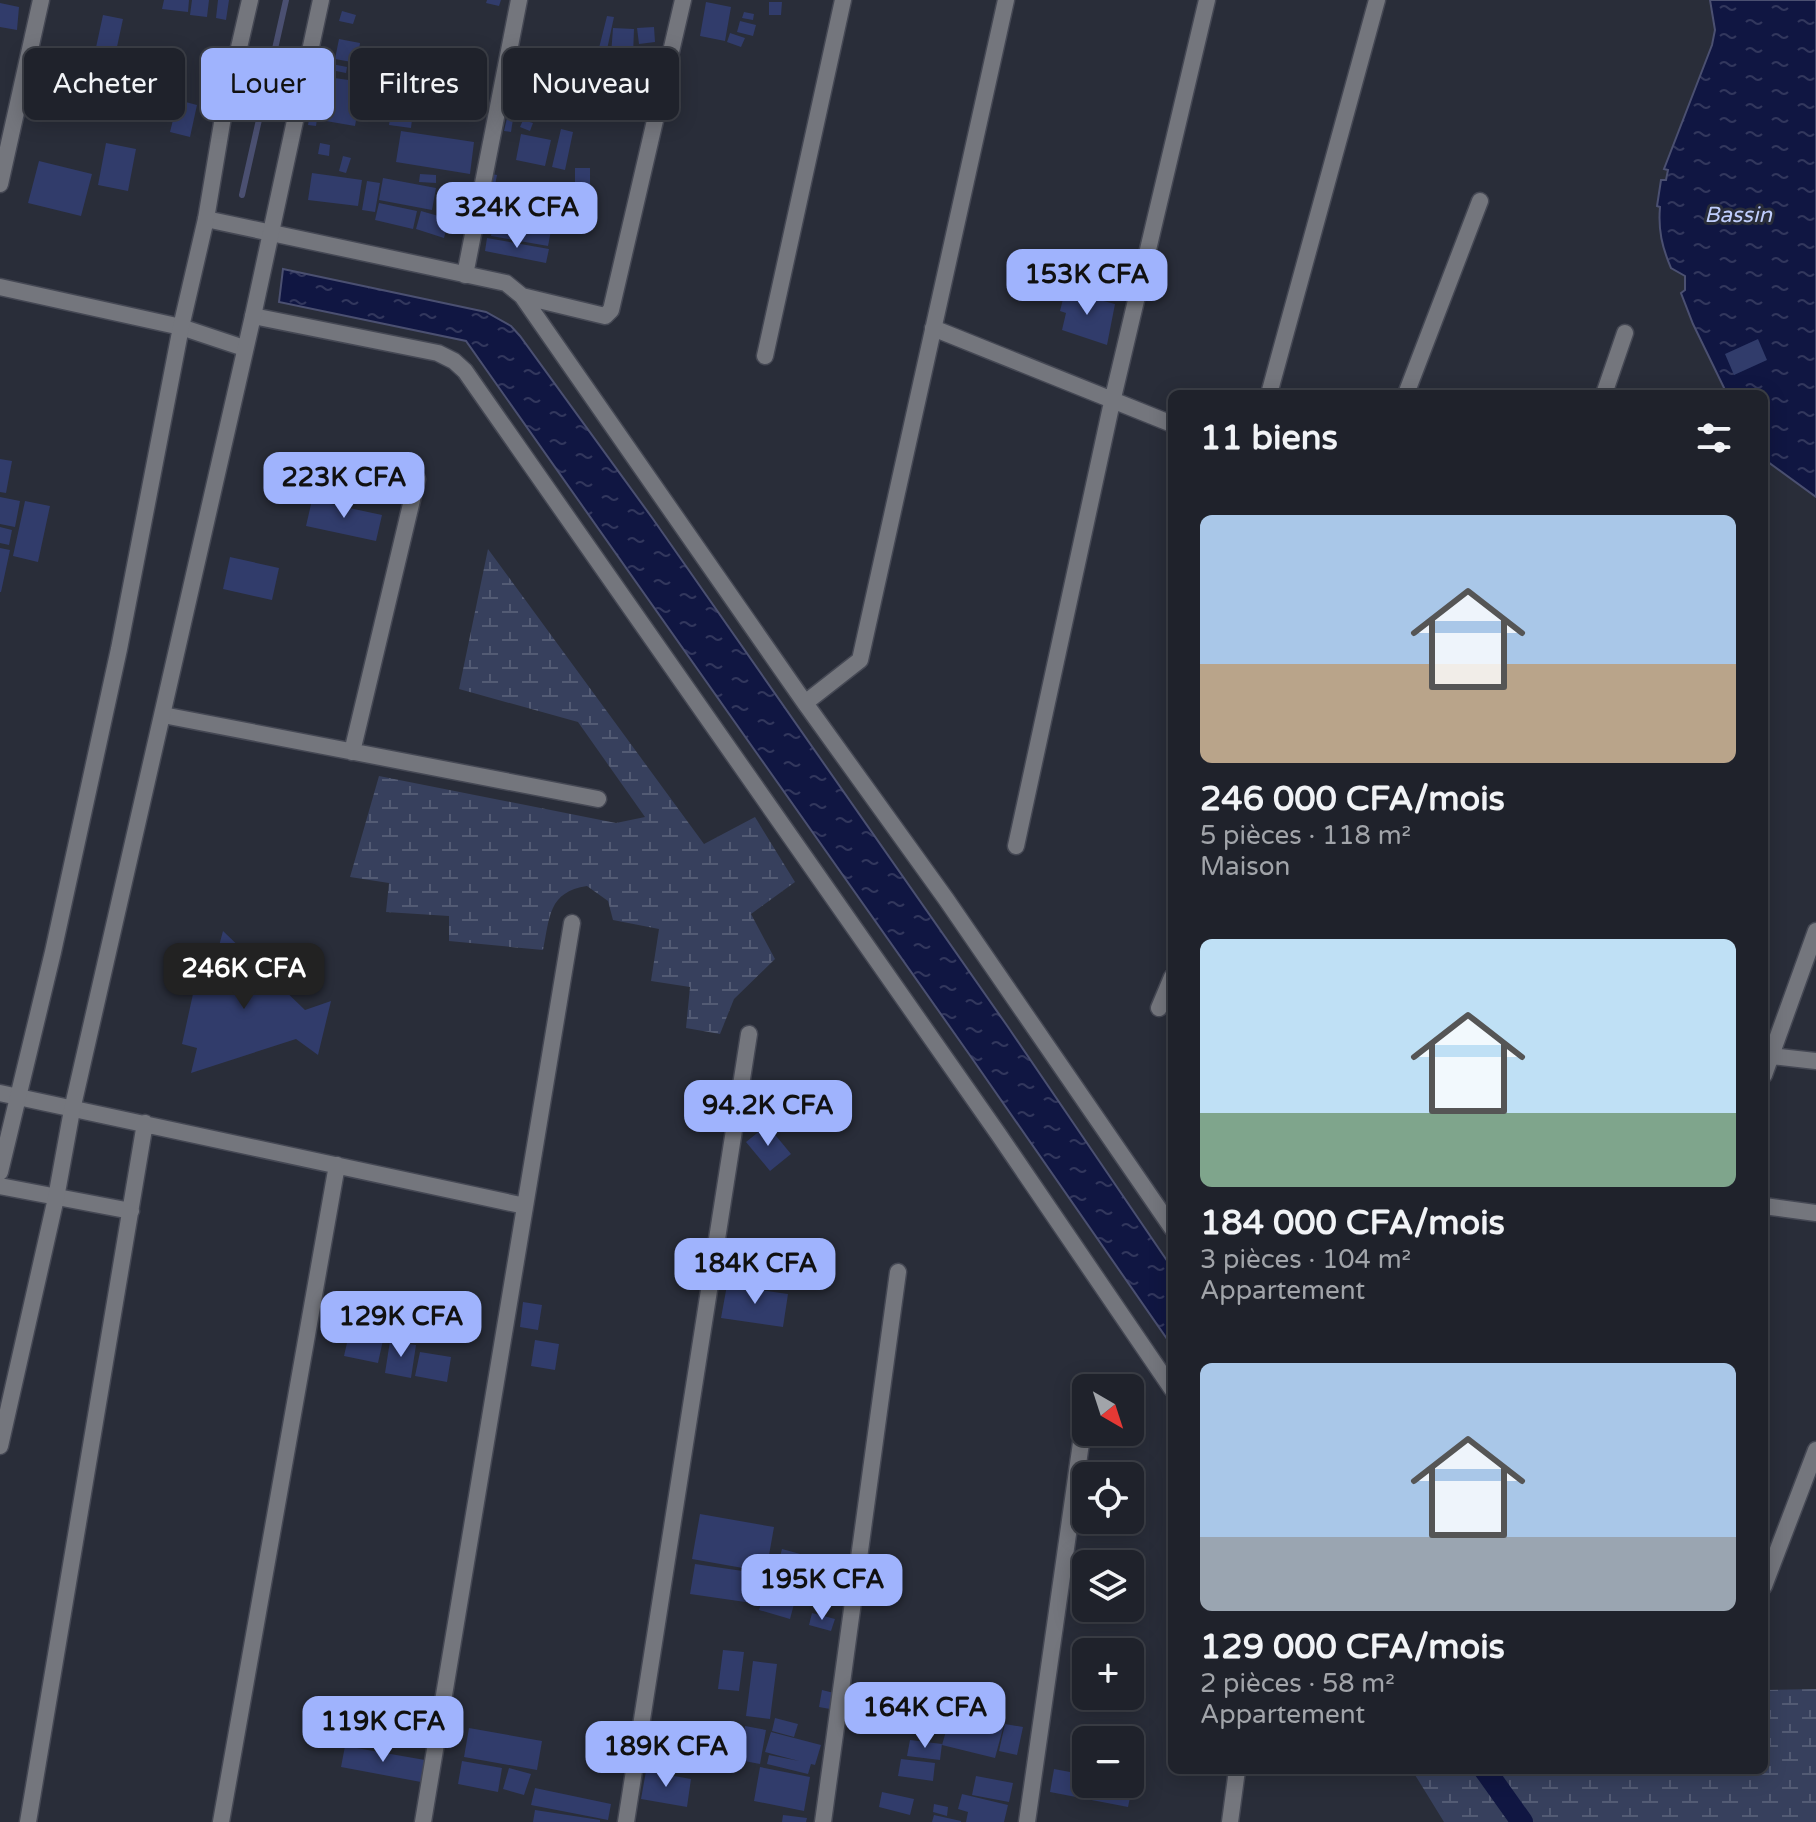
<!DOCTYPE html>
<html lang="fr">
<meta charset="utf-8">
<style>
:root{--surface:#1f222b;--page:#2c2f37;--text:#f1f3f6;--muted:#a1a4a9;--line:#3c3f47;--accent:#9fb3fd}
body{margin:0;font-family:"Varela Round",sans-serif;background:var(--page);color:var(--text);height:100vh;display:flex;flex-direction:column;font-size:30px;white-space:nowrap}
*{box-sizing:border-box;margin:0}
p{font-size:26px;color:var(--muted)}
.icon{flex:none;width:44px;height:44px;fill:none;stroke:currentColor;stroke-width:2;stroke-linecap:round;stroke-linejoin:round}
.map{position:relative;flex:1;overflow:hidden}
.details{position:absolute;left:1168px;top:390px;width:600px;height:1384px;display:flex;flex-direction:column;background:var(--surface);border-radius:12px;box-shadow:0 4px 20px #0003,0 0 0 2px var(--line)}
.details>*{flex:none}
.top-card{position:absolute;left:24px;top:48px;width:760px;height:72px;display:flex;gap:16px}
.needle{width:52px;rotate:141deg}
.controls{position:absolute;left:1072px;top:1374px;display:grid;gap:16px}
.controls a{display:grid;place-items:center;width:72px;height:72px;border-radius:12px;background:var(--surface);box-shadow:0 4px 20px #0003,0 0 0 2px var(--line);font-size:40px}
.price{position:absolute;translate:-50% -68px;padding:0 18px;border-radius:16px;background:var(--accent);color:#111;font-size:26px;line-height:52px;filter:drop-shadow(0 2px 4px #0008)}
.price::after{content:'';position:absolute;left:50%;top:48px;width:24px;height:18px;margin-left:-12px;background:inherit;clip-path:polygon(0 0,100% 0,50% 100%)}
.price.current{background:#222;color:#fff}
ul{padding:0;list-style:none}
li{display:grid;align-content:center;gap:16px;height:424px;padding:0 32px}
li span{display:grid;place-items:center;height:248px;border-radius:12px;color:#555}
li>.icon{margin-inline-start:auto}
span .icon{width:144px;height:144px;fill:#fffc;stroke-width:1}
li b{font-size:34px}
h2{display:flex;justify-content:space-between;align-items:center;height:96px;padding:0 32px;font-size:34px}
.pill{padding:0 28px;border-radius:12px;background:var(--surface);box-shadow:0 4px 20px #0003,0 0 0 2px var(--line);font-size:28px;line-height:72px}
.pill.current{background:var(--accent);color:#111}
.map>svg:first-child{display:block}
.wetland{fill:url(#wetland-marsh)}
.water{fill:url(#water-ripples);stroke:#4b5071;stroke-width:2}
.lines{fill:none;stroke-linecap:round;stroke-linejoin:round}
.stream{stroke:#4b5071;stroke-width:6}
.canal{stroke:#101642;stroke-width:22}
.building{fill:#313c6b}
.minor-casing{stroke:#454854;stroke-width:19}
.tertiary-casing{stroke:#454854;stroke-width:19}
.minor{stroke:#74767d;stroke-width:16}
.tertiary{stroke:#74767d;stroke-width:16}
.labels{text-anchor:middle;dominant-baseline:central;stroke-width:6;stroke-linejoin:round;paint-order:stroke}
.water-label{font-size:22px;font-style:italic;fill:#bfcdfc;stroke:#292d39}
</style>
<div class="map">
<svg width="1816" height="1822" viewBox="0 0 1816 1822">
<defs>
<pattern id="wetland-marsh" width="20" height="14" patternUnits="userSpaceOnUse" patternTransform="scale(2)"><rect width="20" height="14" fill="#37405d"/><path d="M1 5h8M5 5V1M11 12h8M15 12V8" fill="none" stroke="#535b74"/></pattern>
<pattern id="water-ripples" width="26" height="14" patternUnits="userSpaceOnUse" patternTransform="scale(2)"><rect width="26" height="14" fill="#101642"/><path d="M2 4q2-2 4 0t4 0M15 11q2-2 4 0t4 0" fill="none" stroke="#32375d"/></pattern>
</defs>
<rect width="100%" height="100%" fill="#292d39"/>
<path class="wetland" d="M488 549 704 844 755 817 795 882 751 914 775 959 734 999 720 1034 686 1028 690 987 651 981 659 929 613 920 608 901 587 886C548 892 550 917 543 950L449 941V916L386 912 389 883 350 877 379 776 616 823 645 817 578 722 459 689Z
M1816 1689V1822H1444L1412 1770H1764V1690Z"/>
<path class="water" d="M1710 0H1816V497L1764 459V394H1727L1693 324 1681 293 1685 290V276L1671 268C1662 247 1658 230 1660 207L1657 206 1661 180H1666L1668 170 1664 169 1712 45 1715 30Z
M283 269 486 312 511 326 520 336 653 519 1008 1027 1172 1268V1346L969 1054 466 341 279 302Z"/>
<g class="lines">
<path class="stream" d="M242 195 286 0"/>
<path class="canal" d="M1485 1770 1522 1822"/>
</g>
<path class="building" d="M164 0H189L188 12 162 9Z
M192 0H209L207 17 190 15Z
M218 0H229L226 20 216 18Z
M487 0H501L499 6 486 3Z
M706 2 731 7 725 41 700 36Z
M769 2H782L781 15H769Z
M0 3 19 7 17 30 0 27Z
M342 11 356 15 353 24 339 21Z
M744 12 754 14 753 20 742 18Z
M103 15 123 19 115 56 95 52Z
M607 16 614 17 606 54 598 52Z
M740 21 756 25 753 36 737 32Z
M654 27 655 42 639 44 637 28Z
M613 28 634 29 633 56 611 55Z
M730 33 745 38 741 47 727 42Z
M339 39 360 43 357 63 335 59Z
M640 46 660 51 657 63 637 59Z
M404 50 412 52 406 84 398 83Z
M374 63 397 66 395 79 372 76Z
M611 63 618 65 615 74 609 72Z
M332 64 347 67 346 73 331 70Z
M644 64 654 66 647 97 638 95Z
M327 77 363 82 355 126 320 120Z
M561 82 577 86 571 111 555 107Z
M367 84 384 88 382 93 365 89Z
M611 85 626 89 621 108 606 104Z
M394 91 415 94 411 128 389 125Z
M178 100 197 105 190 137 170 132Z
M635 100 643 101 640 111 633 110Z
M312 104 319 105 316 126 308 125Z
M507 118 513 119 511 132 504 131Z
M523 120 533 123 530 131 520 127Z
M561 129 573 132 565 170 552 167Z
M401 131 474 142 470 174 396 162Z
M521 134 551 140 545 166 516 160Z
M106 143 136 149 128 191 98 185Z
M320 143 330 145 329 156 318 154Z
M343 156 351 158 346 173 339 171Z
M39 161 92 174 81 216 28 203Z
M575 168H590V187H575Z
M312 173 362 180 358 206 308 200Z
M420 174 436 175V183L419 182Z
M492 174 497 175 489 215 484 214Z
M383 178 436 188 432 210 379 200Z
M367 181 380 183 375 212 362 210Z
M444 189 462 193 457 215 439 211Z
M498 200 555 210 548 246 491 236Z
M379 203 417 211 413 229 375 220Z
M421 211 449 219 444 238 416 229Z
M487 238 549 249 546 263 485 251Z
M1065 291 1115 304 1107 345 1062 330 1066 313 1060 311Z
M1758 339 1767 360 1734 375 1725 354Z
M0 459 12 461 6 493 0 492Z
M0 497 20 501 15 527 0 524Z
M312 500 382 515 376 541 306 526Z
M25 501 50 506 38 562 13 556Z
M0 527 12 530 9 545 0 543Z
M0 548 10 550 1 592H0Z
M230 557 279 568 272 600 223 589Z
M223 931 305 1010 331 1001 318 1055 296 1039 191 1073 197 1048 182 1044 202 953 216 957Z
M767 1125 791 1154 770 1171 746 1142Z
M727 1285 788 1294 783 1327 721 1318Z
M523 1302 542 1305 538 1330 520 1327Z
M349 1334 383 1340 378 1363 344 1356Z
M535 1340 559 1344 555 1370 531 1366Z
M390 1341 416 1345 411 1378 385 1373Z
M420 1352 451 1357 447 1382 415 1376Z
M700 1514 774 1527 766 1572 692 1559Z
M782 1549 844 1566 838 1589 776 1572Z
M695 1564 763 1574 759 1604 690 1594Z
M770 1574 800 1583 798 1590 805 1592 801 1606 794 1604 790 1619 759 1610Z
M812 1613 835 1619 831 1631 809 1625Z
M723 1650 744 1652 739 1691 718 1689Z
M753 1661 777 1664 770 1719 746 1716Z
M822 1690 834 1693 830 1709 819 1707Z
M960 1717 1003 1728 995 1758 942 1745 948 1724 958 1727Z
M775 1718 798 1724 794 1737 772 1731Z
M1005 1724 1023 1727 1017 1755 999 1751Z
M745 1726 766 1730 760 1764 739 1760Z
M469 1728 542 1741 537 1770 464 1757Z
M771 1732 821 1745 815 1765 811 1764 808 1774 767 1764 769 1755 799 1761 765 1752Z
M910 1740 942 1744 940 1760 907 1756Z
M345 1746 425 1760 421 1782 341 1767Z
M901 1759 935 1763 933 1781 898 1776Z
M462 1761 502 1768 498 1792 458 1784Z
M760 1767 810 1777 804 1811 754 1801Z
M509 1768 531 1774 524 1795 503 1789Z
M1054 1769 1086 1775V1784H1133L1128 1807 1050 1792Z
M646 1771 691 1779 687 1807 641 1799Z
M976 1776 1013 1783 1009 1802 972 1795Z
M535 1788 611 1804 608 1820 531 1805Z
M882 1792 914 1799 910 1815 879 1807Z
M962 1794 1008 1805 1004 1822H966L968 1812 958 1809Z
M934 1804 948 1807 947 1816 933 1812Z
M535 1810 600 1820V1822H533Z
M783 1815 807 1818 806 1822H782Z
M934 1815 961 1821V1822H932Z"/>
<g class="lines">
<g class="minor-casing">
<path id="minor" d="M0 184 41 0
M206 219 506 283 522 296 805 703 946 899 1172 1228
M465 275 519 0
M0 287 181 327 244 348
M522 296 605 316 611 310 683 0
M253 316 438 353 454 361 465 371 999 1135 1172 1389
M933 328 1172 424
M765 356 843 0
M1269 394 1377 0
M1406 394 1480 201
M1604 394 1625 333
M805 703 860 660 1006 0
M163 715 598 799
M352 752 417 479
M1016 846 1112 402 1207 0
M1159 1008 1172 977
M1771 1056 1816 1061
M1764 1075 1816 931
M0 1093 525 1206
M0 1186 131 1211
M1764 1206 1816 1213
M1764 1586 1816 1450
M28 1822 145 1123
M221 1822 337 1165
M423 1822 572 923
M626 1822 749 1034
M823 1822 898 1272
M1027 1822 1082 1436
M1230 1822 1237 1770"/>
</g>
<g class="tertiary-casing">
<path id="tertiary" d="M0 1172 53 952 119 649 181 327 206 219 223 117 250 0
M0 1446 56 1198 72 1110 253 316 321 0"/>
</g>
<use href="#minor" class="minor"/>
<use href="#tertiary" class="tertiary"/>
</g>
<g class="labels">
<g class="water-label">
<text x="1738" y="215">Bassin</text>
</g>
</g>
</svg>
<div class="controls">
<a><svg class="needle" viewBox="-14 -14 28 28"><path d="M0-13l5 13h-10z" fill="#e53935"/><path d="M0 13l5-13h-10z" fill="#a1a4a9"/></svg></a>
<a><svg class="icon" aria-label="locate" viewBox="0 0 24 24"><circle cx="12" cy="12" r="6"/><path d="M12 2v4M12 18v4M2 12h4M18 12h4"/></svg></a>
<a><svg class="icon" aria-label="layers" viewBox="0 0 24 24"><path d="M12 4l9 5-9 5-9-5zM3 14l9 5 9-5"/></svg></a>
<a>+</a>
<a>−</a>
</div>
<b class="price" style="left:517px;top:250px">324K CFA</b>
<b class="price" style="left:1087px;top:317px">153K CFA</b>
<b class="price" style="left:344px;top:520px">223K CFA</b>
<b class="price current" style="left:244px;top:1011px">246K CFA</b>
<b class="price" style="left:768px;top:1148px">94.2K CFA</b>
<b class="price" style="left:755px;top:1306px">184K CFA</b>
<b class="price" style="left:401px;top:1359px">129K CFA</b>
<b class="price" style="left:822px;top:1622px">195K CFA</b>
<b class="price" style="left:925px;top:1750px">164K CFA</b>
<b class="price" style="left:383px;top:1764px">119K CFA</b>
<b class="price" style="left:666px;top:1789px">189K CFA</b>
<div class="top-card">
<a class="pill">Acheter</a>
<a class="pill current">Louer</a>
<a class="pill">Filtres</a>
<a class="pill">Nouveau</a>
</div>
<section class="details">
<h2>11 biens<svg class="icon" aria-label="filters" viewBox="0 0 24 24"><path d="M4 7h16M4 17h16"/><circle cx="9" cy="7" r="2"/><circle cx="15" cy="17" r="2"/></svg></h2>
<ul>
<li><span style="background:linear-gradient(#a9c7e8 60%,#b9a48a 0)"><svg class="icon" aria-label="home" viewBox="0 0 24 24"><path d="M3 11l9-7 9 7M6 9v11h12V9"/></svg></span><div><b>246 000 CFA/mois</b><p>5 pièces · 118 m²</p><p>Maison</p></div></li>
<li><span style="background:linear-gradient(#bfe0f5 70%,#7fa58c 0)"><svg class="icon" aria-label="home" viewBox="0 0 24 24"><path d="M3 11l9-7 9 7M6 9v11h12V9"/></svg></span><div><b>184 000 CFA/mois</b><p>3 pièces · 104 m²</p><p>Appartement</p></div></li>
<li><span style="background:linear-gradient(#a9c7e8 70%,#9aa5b1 0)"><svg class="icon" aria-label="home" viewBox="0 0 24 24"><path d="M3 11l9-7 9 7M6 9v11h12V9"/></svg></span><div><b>129 000 CFA/mois</b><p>2 pièces · 58 m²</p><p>Appartement</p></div></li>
</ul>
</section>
</div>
